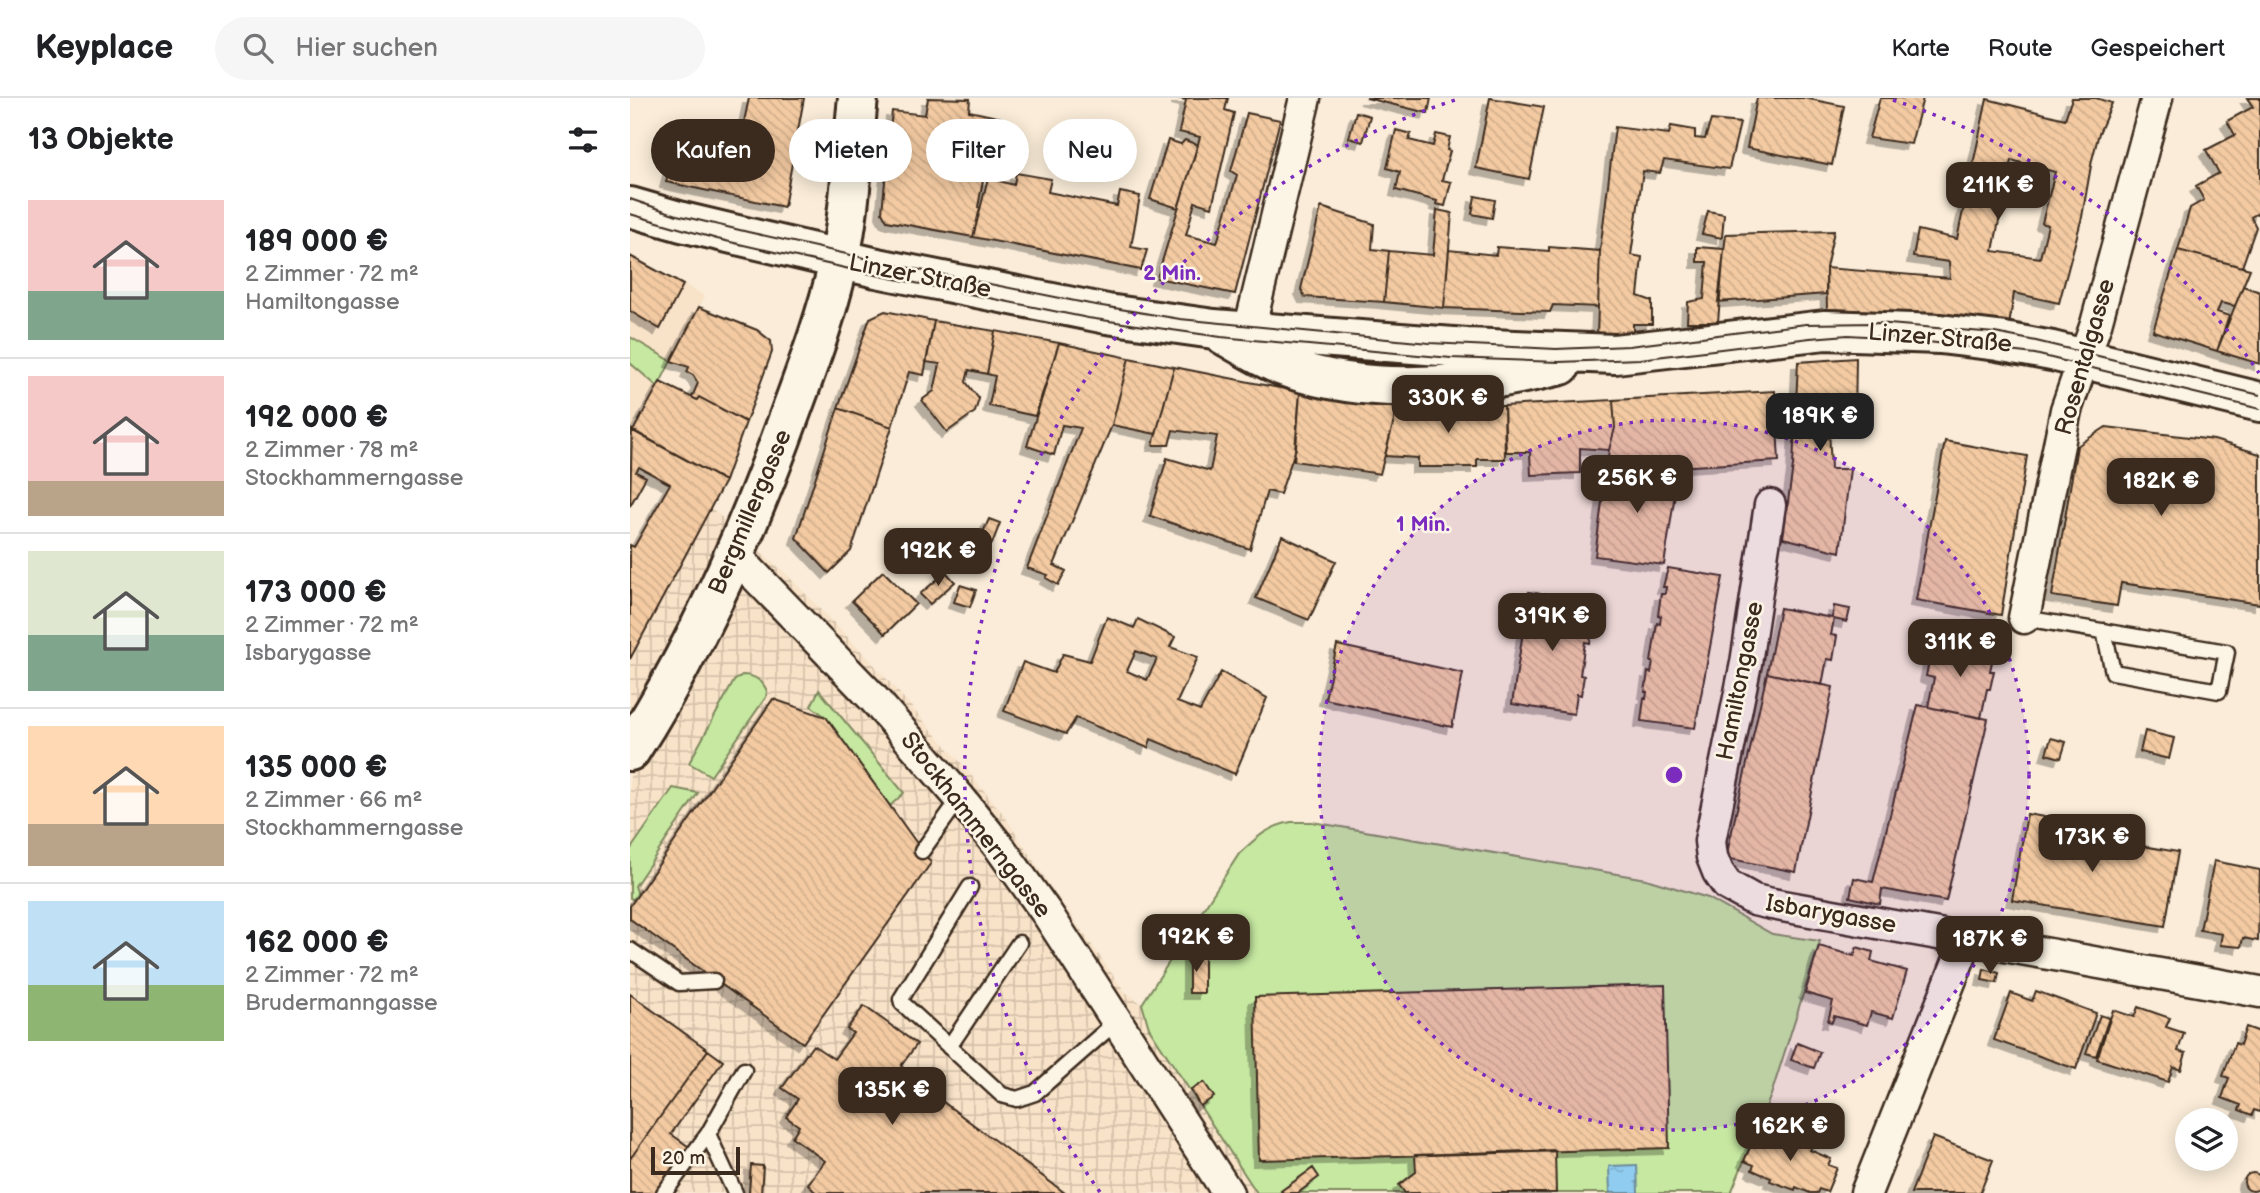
<!DOCTYPE html>
<html lang="de">
<meta charset="utf-8">
<style>
:root{--surface:#fff;--page:#f6f6f6;--text:#202124;--muted:#757577;--line:#e0e0e0;--accent:#3b2a1e}
body{margin:0;font-family:"Balsamiq Sans",sans-serif;background:var(--page);color:var(--text);height:100vh;display:flex;flex-direction:column;font-size:26px;white-space:nowrap}
*{box-sizing:border-box;margin:0}
p{font-size:23px;color:var(--muted)}
.icon{flex:none;width:38px;height:38px;fill:none;stroke:currentColor;stroke-width:2;stroke-linecap:round;stroke-linejoin:round}
.map{position:relative;flex:1;overflow:hidden}
.drawer{display:flex;flex-direction:column;background:var(--surface);width:630px}
.drawer>*{flex:none}
.top-card{position:absolute;left:21px;top:21px;width:665px;height:63px;display:flex;gap:14px}
.buttons{position:absolute;left:1545px;top:1010px;display:grid;gap:14px}
.buttons a{display:grid;place-items:center;width:63px;height:63px;border-radius:50%;background:var(--surface);box-shadow:0 4px 18px #0003;font-size:35px}
.scale{position:absolute;left:21px;bottom:18px;width:89px;box-sizing:border-box;padding-left:7px;border:4px solid #3b2a1e;border-top:0;font-size:19px;line-height:24px;white-space:nowrap;color:#3b2a1e;-webkit-text-stroke:5px #fcf5e5;paint-order:stroke}
.price{position:absolute;translate:-50% -60px;padding:0 16px;border-radius:14px;background:var(--accent);color:#fff;font-size:23px;line-height:46px;filter:drop-shadow(0 2px 4px #0008)}
.price::after{content:'';position:absolute;left:50%;top:42px;width:21px;height:16px;margin-left:-10px;background:inherit;clip-path:polygon(0 0,100% 0,50% 100%)}
.price.on{background:#222;color:#fff}
ul{padding:0;list-style:none}
li{display:flex;align-items:center;gap:21px;height:175px;padding:0 28px}
li+li{border-top:2px solid var(--line)}
li span{display:grid;place-items:center;flex:none;width:196px;height:140px;border-radius:0px;color:#555}
li>.icon{margin-inline-start:auto}
span .icon{width:84px;height:84px;fill:#fffc;stroke-width:1}
li b{font-size:30px}
h2{display:flex;justify-content:space-between;align-items:center;height:84px;padding:0 28px;font-size:30px}
.pill{padding:0 24px;border-radius:32px;background:var(--surface);box-shadow:0 4px 18px #0003;font-size:24px;line-height:63px}
.pill.on{background:var(--accent);color:#fff}
header{display:flex;align-items:center;gap:42px;box-sizing:border-box;height:98px;padding:0 35px;background:var(--surface);border-bottom:2px solid var(--line)}
header strong{font-size:33px}
nav{display:flex;gap:38px;margin-inline-start:auto;font-size:24px}
.search{width:490px;height:63px;background:var(--page);display:flex;align-items:center;gap:18px;box-sizing:border-box;padding:0 24px;border-radius:38px;color:var(--muted);font-size:26px}
main{display:flex;flex:1;min-height:0}
.map>svg:first-child{display:block}
.built{fill:#f8e2c8}
.industrial{fill:url(#industrial-grid)}
.grass{fill:#c6e8a1;stroke:#808960;stroke-width:2}
.water{fill:url(#water-ripples);stroke:#6d8b9b;stroke-width:2}
.building{fill:url(#building-back-hatch);stroke:#3b2a1e;stroke-width:2;fill-rule:evenodd;filter:url(#shadow)}
.lines{fill:none;stroke-linecap:round;stroke-linejoin:round}
.service-casing{stroke:#3b2a1e;stroke-width:19}
.minor-casing{stroke:#3b2a1e;stroke-width:35}
.secondary-casing{stroke:#3b2a1e;stroke-width:44}
.service{stroke:#fcf5e5;stroke-width:14}
.minor{stroke:#fcf5e5;stroke-width:30}
.secondary{stroke:#fcf5e5;stroke-width:38}
.tram{stroke:#3b2a1e;stroke-width:2}
.ring{fill:none;stroke:#7b2cbf;stroke-width:3.5;stroke-dasharray:3.5 7}
.labels{text-anchor:middle;dominant-baseline:central;stroke-width:5;stroke-linejoin:round;paint-order:stroke}
.street-label{font-size:24px;fill:#3b2a1e;stroke:#fcf5e5}
.centre{fill:#7b2cbf;stroke:#fcf5e5;stroke-width:3.5}
.ring-label{font-size:21px;text-anchor:middle;font-weight:bold;fill:#7b2cbf;stroke:#fcf5e5;stroke-width:5;stroke-linejoin:round;paint-order:stroke}
</style>
<header>
<strong>Keyplace</strong>
<div class="search"><svg class="icon" aria-label="search" viewBox="0 0 24 24"><circle cx="10" cy="10" r="6"/><path d="M15 15l6 6"/></svg>Hier suchen</div>
<nav><a>Karte</a><a>Route</a><a>Gespeichert</a></nav>
</header>
<main>
<section class="drawer">
<h2>13 Objekte<svg class="icon" aria-label="filters" viewBox="0 0 24 24"><path d="M4 7h16M4 17h16"/><circle cx="9" cy="7" r="2"/><circle cx="15" cy="17" r="2"/></svg></h2>
<ul>
<li><span style="background:linear-gradient(#f6c9c9 65%,#7fa58c 0)"><svg class="icon" aria-label="home" viewBox="0 0 24 24"><path d="M3 11l9-7 9 7M6 9v11h12V9"/></svg></span><div><b>189 000 €</b><p>2 Zimmer · 72 m²</p><p>Hamiltongasse</p></div></li>
<li><span style="background:linear-gradient(#f6c9c9 75%,#b9a48a 0)"><svg class="icon" aria-label="home" viewBox="0 0 24 24"><path d="M3 11l9-7 9 7M6 9v11h12V9"/></svg></span><div><b>192 000 €</b><p>2 Zimmer · 78 m²</p><p>Stockhammerngasse</p></div></li>
<li><span style="background:linear-gradient(#dfe7d0 60%,#7fa58c 0)"><svg class="icon" aria-label="home" viewBox="0 0 24 24"><path d="M3 11l9-7 9 7M6 9v11h12V9"/></svg></span><div><b>173 000 €</b><p>2 Zimmer · 72 m²</p><p>Isbarygasse</p></div></li>
<li><span style="background:linear-gradient(#ffd9b3 70%,#b9a48a 0)"><svg class="icon" aria-label="home" viewBox="0 0 24 24"><path d="M3 11l9-7 9 7M6 9v11h12V9"/></svg></span><div><b>135 000 €</b><p>2 Zimmer · 66 m²</p><p>Stockhammerngasse</p></div></li>
<li><span style="background:linear-gradient(#bfe0f5 60%,#8fb573 0)"><svg class="icon" aria-label="home" viewBox="0 0 24 24"><path d="M3 11l9-7 9 7M6 9v11h12V9"/></svg></span><div><b>162 000 €</b><p>2 Zimmer · 72 m²</p><p>Brudermanngasse</p></div></li>
</ul>
</section>
<div class="map">
<svg width="1630" height="1095" viewBox="0 0 1630 1095">
<defs>
<pattern id="industrial-grid" width="8" height="8" patternUnits="userSpaceOnUse" patternTransform="scale(1.75)"><rect width="8" height="8" fill="#f8e2c8"/><path d="M0 4h8M4 0v8" fill="none" stroke="#d6c2ab"/></pattern>
<pattern id="water-ripples" width="26" height="14" patternUnits="userSpaceOnUse" patternTransform="scale(1.75)"><rect width="26" height="14" fill="#8fccef"/><path d="M2 4q2-2 4 0t4 0M15 11q2-2 4 0t4 0" fill="none" stroke="#7cafcc"/></pattern>
<pattern id="building-back-hatch" width="6" height="6" patternUnits="userSpaceOnUse" patternTransform="scale(1.75)"><rect width="6" height="6" fill="#f3caa2"/><path d="M-1 5l2 2M0 0l6 6M5-1l2 2" fill="none" stroke="#d1ae8b"/></pattern>
<filter id="shadow"><feDropShadow dx="-6" dy="6" stdDeviation="0" flood-color="#0004"/></filter>
</defs>
<rect width="100%" height="100%" fill="#faecd8"/>
<filter id="ink" filterUnits="userSpaceOnUse"><feTurbulence type="fractalNoise" baseFrequency=".0143" numOctaves="2"/><feDisplacementMap in="SourceGraphic" scale="14" xChannelSelector="R" yChannelSelector="G"/><feConvolveMatrix kernelMatrix="1 2 1 2 8 2 1 2 1" color-interpolation-filters="sRGB"/></filter>
<g filter="url(#ink)">
<path class="built" d="M0 158 75 198 30 284 0 335Z"/>
<path class="industrial" d="M81 410 156 476 239 561 332 666 374 717 424 794 495 894 511 905 1142 836 1190 843 1141 997 1101 1095H0V561Z"/>
<path class="grass" d="M0 239 41 263 28 289 0 265Z
M112 577C124 577 134 583 137 594L136 599 81 678 59 665 104 583Z
M189 592 274 695 260 708 196 619 181 608Z
M43 690 68 695 5 788 8 797 4 802 0 800V752Z
M661 724H682L1016 781 1078 800 1142 836 1190 843 1141 997 1101 1095H627L519 930 512 906 609 756C625 741 638 728 661 724Z"/>
<path class="water" d="M1007 1067 1008 1095H980L979 1068Z"/>
<path class="building" d="M119 0H174L154 109 36 84 47 39 108 52Z
M298 0 340 1 339 13 372 20 369 42 361 40 348 109 350 110 343 139 257 123 252 114 262 13 295 17Z
M547 0H598L595 12 604 15 582 109 565 104 556 137 587 145 607 77 601 73 617 15 650 22 605 196 527 180 570 39 549 34 556 2Z
M736 0H801L798 15Z
M860 0 914 9 899 81 846 70Z
M1127 0H1174L1214 8 1202 67 1117 50Z
M1250 0H1293L1281 46 1239 40Z
M1442 0H1466L1482 5 1469 35 1462 62 1452 119 1429 205 1384 195 1379 228 1317 216 1197 211 1196 170 1320 180 1319 164 1283 159 1288 132 1327 141 1357 1 1435 21ZM1381 62 1425 74 1412 125 1418 127 1410 160 1363 153Z
M1617 0H1630V114L1621 119 1626 129 1612 169 1548 152 1560 110 1574 102 1566 88 1589 75 1576 52 1605 37 1597 23 1623 9Z
M726 14 740 18 733 44 719 40Z
M1081 22 1110 25 1099 71 1034 62 1030 75 1013 73 1001 157 1012 159 1008 198 1022 203V226H1003V237L967 238 970 153 985 29 1039 36 1041 28 1065 32V40L1075 41Z
M766 32 781 36 779 42 803 48 806 36 820 39 817 52 820 53 812 82 821 84 815 108 806 106 807 103 766 92 770 74 757 70Z
M538 42 551 46 555 42 568 47 548 110 520 101Z
M386 75 421 81 418 94 487 108 490 94 510 98 501 149 517 152 511 172 343 139 358 80 384 87Z
M845 98 865 102 862 120 842 116Z
M691 109 744 126 742 151 759 153 754 204 675 199 671 191Z
M807 112 822 115 814 210 754 204 759 153 803 157Z
M1078 113 1094 116 1092 140 1072 136Z
M1204 133 1196 170V196L1088 204 1096 136Z
M867 149 919 153V149L970 153 968 209 923 207 920 214 814 210 819 152 866 157Z
M1067 149 1094 151 1088 224H1057L1058 204 1074 201 1077 164H1067Z
M1548 152 1620 171 1605 208 1591 205 1587 214 1599 218 1587 253 1523 233Z
M0 158 53 187 30 231 0 213Z
M1613 188 1630 194V266L1587 253Z
M69 209 127 232 141 243 142 254 116 324 69 299 67 302 62 299 68 285 63 277 57 274 59 269 41 263Z
M255 213 304 223 294 277 279 274 262 329 208 310 240 220Z
M304 223 365 233 357 276 339 272 336 284 349 301 345 314 317 334 292 302 304 293 310 266 296 264Z
M365 233 429 245 405 318 359 308 365 278 357 276Z
M429 245 499 260 482 327 424 467 436 473 428 487 416 480 418 477 397 470 451 330 432 327 424 357 397 348Z
M499 260 544 269 526 336 482 327Z
M1226 260 1225 323 1199 331 1201 371H1220L1210 454 1153 440 1163 368 1168 264Z
M544 269 670 294 666 350 650 396 637 393 620 451 520 418 537 360 580 373 587 338 543 332 539 347H523Z
M30 284 67 302 69 299 116 324 95 383 3 333Z
M1145 293 1149 363 976 373 979 352 985 330 983 302Z
M670 294 768 307 750 376 664 363Z
M983 302 985 330 979 352 950 350V375L901 377 900 354H876L874 308Z
M768 307 874 308 875 361H847V369H788V360L755 358Z
M208 310 262 329 221 453 199 475 166 440Z
M1476 329 1584 342 1630 356V506L1491 485 1487 508 1422 498 1447 348Z
M2 332 95 383 0 561V447L4 449 40 386 9 369 6 374 16 379 0 408Z
M1315 343 1397 358 1371 517 1286 502Z
M1049 370 1034 467 965 458 976 373Z
M359 421 370 425 362 446 350 441Z
M652 438 706 463 679 522 626 500Z
M1038 470 1093 479 1065 630 1011 623 1014 600 1016 601 1017 594H1015L1018 574 1021 575 1023 564H1021L1027 525 1030 526 1031 518 1028 517 1031 496H1035L1036 489H1033Z
M253 473 286 506 255 536 222 503Z
M316 474 325 484 300 506 290 496Z
M330 487 346 492 340 509 324 504Z
M899 494 961 504 958 523 963 524 960 545 955 544 950 577 954 578 951 597 947 596 944 616 882 606Z
M1204 508 1220 511 1217 524 1204 521 1201 537 1207 538 1203 562 1197 561 1192 587 1137 575 1150 510 1202 520Z
M477 519 504 530 508 521 545 539 540 549 568 559 547 604 570 613 591 574 637 600 605 676 521 641 518 650 446 620 436 636 374 613 393 564 424 575 433 556 460 563ZM506 553 527 561 517 582 497 573Z
M1312 544 1364 554 1360 573H1364L1360 591H1357L1351 620 1298 609 1304 580 1296 578 1300 558 1308 560Z
M707 547 833 575 822 629 695 601Z
M1137 575 1203 589 1166 774 1096 760Z
M143 601 196 619 301 765 173 945 0 821V808Z
M1288 607 1358 621 1316 803 1252 791 1250 806 1220 799 1224 780 1243 784Z
M1515 633 1544 640 1539 661 1510 654Z
M1421 640 1436 644 1431 660 1416 656Z
M1397 716 1449 725 1446 744 1498 753 1500 746 1548 754 1535 828 1382 802Z
M1584 763 1630 772 1628 843 1613 840 1611 849 1590 847 1592 836 1570 832Z
M1189 848 1224 858 1227 849 1243 854 1241 863 1277 873 1263 920 1241 914 1237 927 1204 918 1202 924 1198 923 1203 903 1175 895Z
M559 856H574V895H559Z
M1354 871 1369 875 1367 885 1352 882Z
M1035 887 1039 1050 629 1062 625 899Z
M1406 893 1466 915 1446 971 1364 942 1381 895 1402 903Z
M0 896 78 952 0 1061Z
M234 908 287 946 271 968 273 970 250 1002 268 1017 305 998 435 1095H187L183 1092 178 1086 195 1063 162 1039 169 1028 156 1019 168 1001 152 990 183 947 204 961 223 935 217 931Z
M1508 909 1540 920 1536 929 1554 935 1548 953 1556 955 1551 972 1543 969 1538 984 1467 961 1483 912 1504 919Z
M1470 917 1479 920 1466 958 1456 955Z
M1616 929 1630 934V1014L1624 1012 1622 1017 1609 1012 1611 1007 1592 1000 1599 980 1593 978 1605 945 1610 947Z
M1167 945 1190 954 1184 970 1161 962Z
M78 952 93 963 41 1036 62 1051 30 1095H0V1061Z
M574 984 584 999 570 1008 561 992Z
M1127 1033 1137 1037 1138 1035 1158 1043 1160 1037 1183 1047 1180 1052 1201 1061 1198 1067 1207 1070 1197 1094 1189 1091 1187 1095H1180L1166 1089 1165 1092 1140 1083 1141 1080 1122 1072 1124 1067 1114 1063Z
M1303 1039 1363 1062 1350 1095H1281Z
M925 1052 926 1095H775L769 1087 786 1074 785 1057Z
M121 1067 133 1068 131 1095H119Z
M683 1070 689 1079 668 1095H653L651 1093Z
M1614 1084a9 9 0 1 1 18 0a9 9 0 1 1-18 0Z"/>
<g class="lines">
<g class="service-casing">
<path id="service" d="M1394 520 1597 554 1589 593 1483 574 1474 533
M292 753 330 700
M340 789 271 901 272 905 372 997 387 1001 405 995 487 923
M0 852 49 885 84 883
M319 949 389 845
M78 1036 114 972
M34 1095 78 1036 105 1095"/>
</g>
<g class="minor-casing">
<path id="minor" d="M619 233 675 0
M1140 407 1116 565 1080 743 1082 759 1088 774 1097 787 1124 802 1142 806 1630 894
M105 457 243 600 330 700 370 750 418 817 598 1095
M1394 520 1436 312 1466 226 1527 0
M1236 1095 1337 841"/>
</g>
<g class="secondary-casing">
<path id="secondary" d="M0 109 52 124 247 170 477 216 584 231 837 250 985 256 1195 232 1310 236 1368 243 1422 253 1630 304
M594 237C615 249 637 263 661 271 749 300 843 288 931 267
M0 653C67 549 117 435 159 319 177 270 196 220 208 168 221 114 222 55 228 0"/>
</g>
<use href="#service" class="service"/>
<use href="#minor" class="minor"/>
<use href="#secondary" class="secondary"/>
<path class="tram" d="M0 101 47 117 118 134 270 168 460 206 550 221 799 245 926 251 999 248 1176 226 1247 225 1365 235 1406 243 1630 297
M0 116 87 141 246 177 458 220 591 239 821 260 929 264 1010 261 1180 240 1218 237 1253 239 1405 256 1630 311"/>
</g>
</g>
<circle cx="1044" cy="677" r="355" fill="#7b2cbf" fill-opacity=".12"/>
<g class="ring">
<circle cx="1044" cy="677" r="355"/>
<path d="M470 1094A710 710 0 0 1 825 2M1263 2A710 710 0 0 1 1629 275"/>
</g>
<g class="labels">
<g class="street-label">
<text transform="translate(290 178) rotate(11)">Linzer Straße</text>
<text transform="translate(1310 240) rotate(5)">Linzer Straße</text>
<text transform="translate(1455 259) rotate(-74)">Rosentalgasse</text>
<text transform="translate(120 414) rotate(-67)">Bergmillergasse</text>
<text transform="translate(1110 583) rotate(-79)">Hamiltongasse</text>
<text transform="translate(346 727) rotate(52)">Stockhammerngasse</text>
<text transform="translate(1201 816) rotate(10)">Isbarygasse</text>
</g>
</g>
<circle cx="1044" cy="677" r="10" class="centre"/>
<g class="ring-label">
<text x="542" y="182">2 Min.</text>
<text x="793" y="433">1 Min.</text>
</g>
</svg>
<div class="buttons">
<a><svg class="icon" aria-label="layers" viewBox="0 0 24 24"><path d="M12 4l9 5-9 5-9-5zM3 14l9 5 9-5"/></svg></a>
</div>
<div class="scale">20 m</div>
<b class="price" style="left:1368px;top:124px">211K €</b>
<b class="price" style="left:818px;top:337px">330K €</b>
<b class="price on" style="left:1190px;top:355px">189K €</b>
<b class="price" style="left:1007px;top:417px">256K €</b>
<b class="price" style="left:1531px;top:420px">182K €</b>
<b class="price" style="left:308px;top:490px">192K €</b>
<b class="price" style="left:922px;top:555px">319K €</b>
<b class="price" style="left:1330px;top:581px">311K €</b>
<b class="price" style="left:1462px;top:776px">173K €</b>
<b class="price" style="left:566px;top:876px">192K €</b>
<b class="price" style="left:1360px;top:878px">187K €</b>
<b class="price" style="left:262px;top:1029px">135K €</b>
<b class="price" style="left:1160px;top:1065px">162K €</b>
<div class="top-card">
<a class="pill on">Kaufen</a>
<a class="pill">Mieten</a>
<a class="pill">Filter</a>
<a class="pill">Neu</a>
</div>
</div>
</main>
